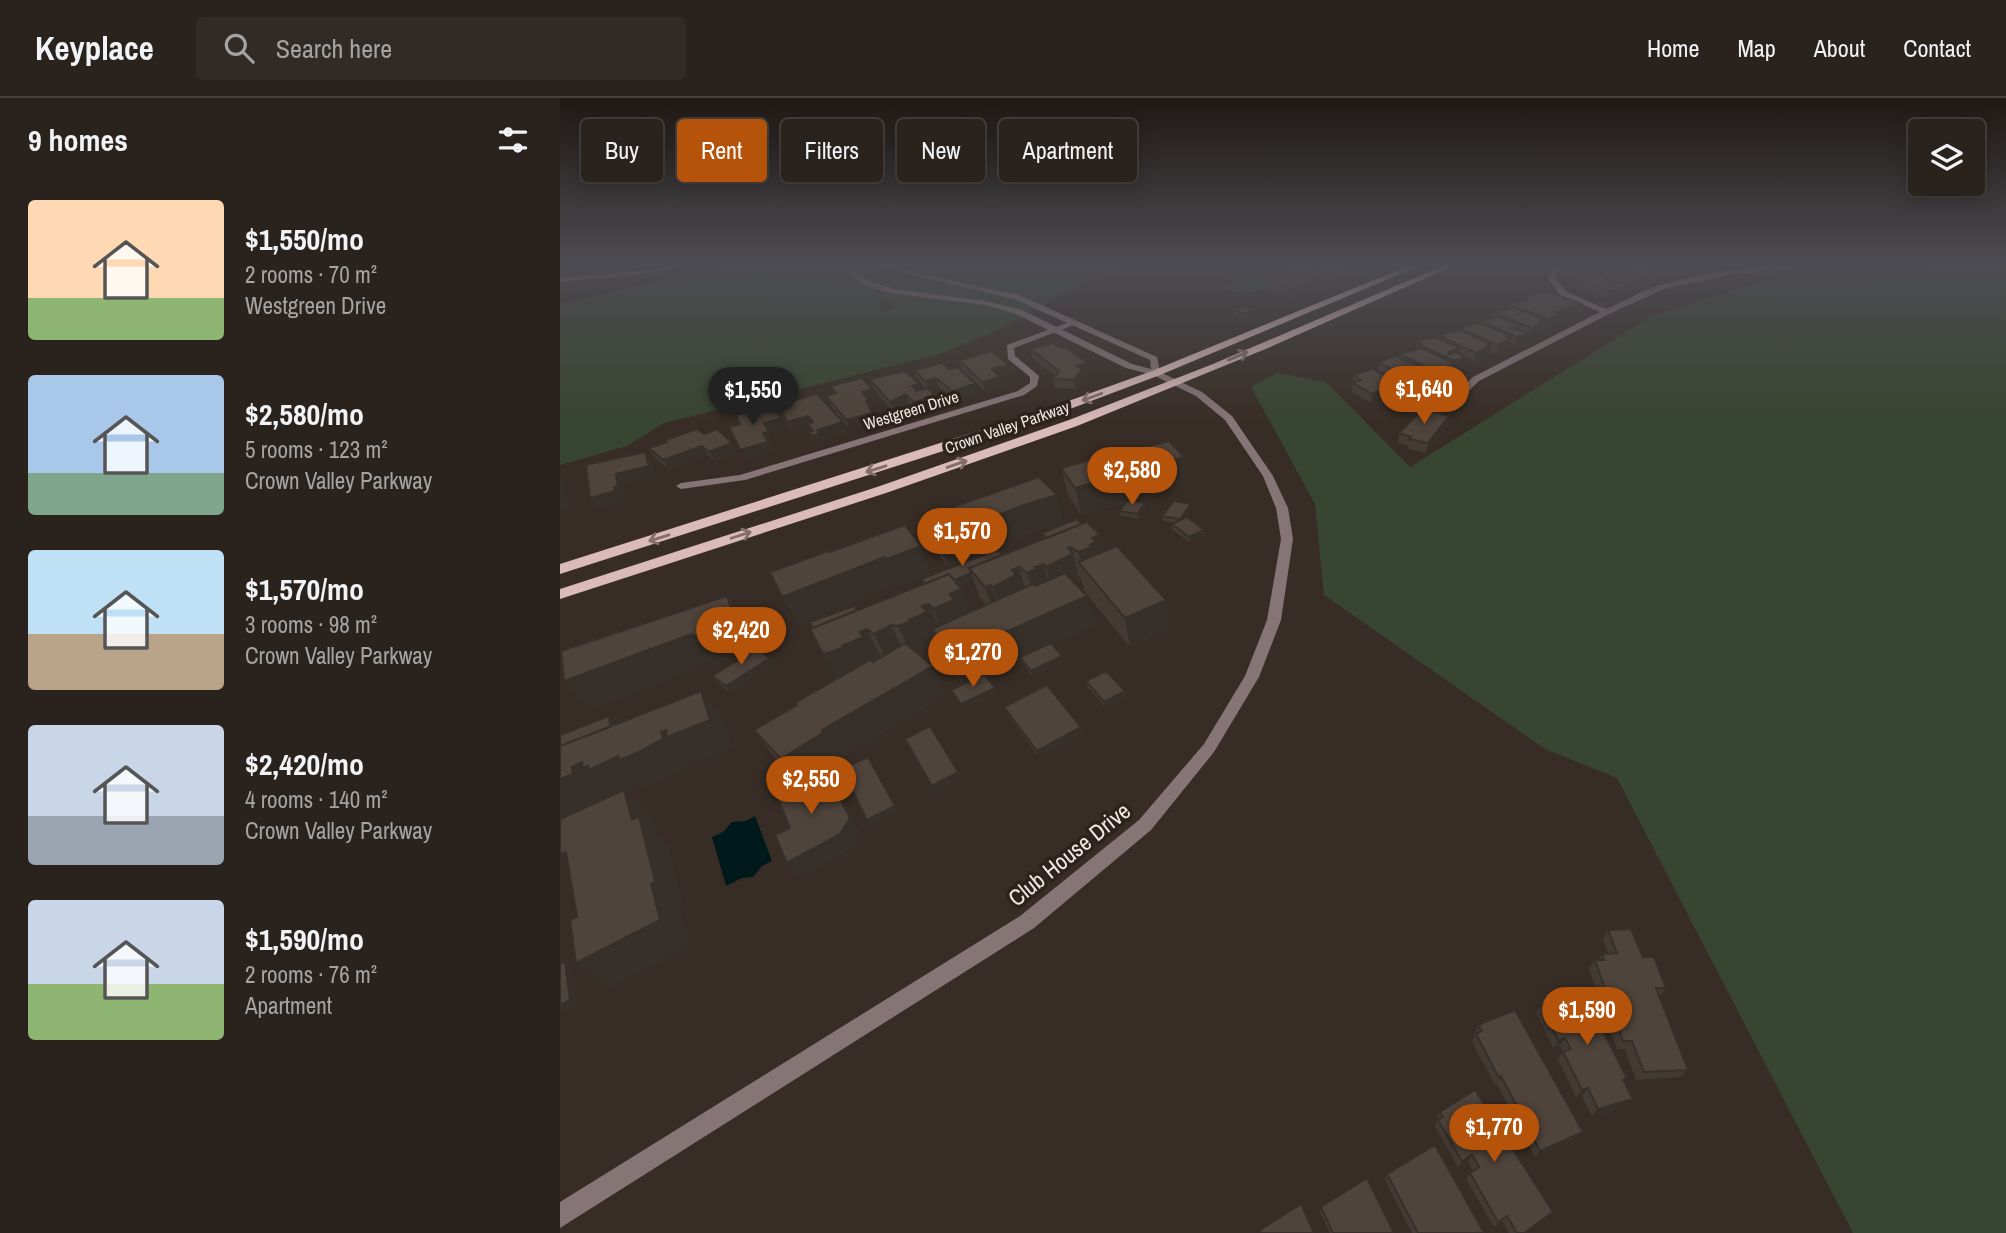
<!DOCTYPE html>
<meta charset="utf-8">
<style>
:root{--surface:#2a221c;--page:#322a25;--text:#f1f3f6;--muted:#a5a4a3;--line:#463f3b;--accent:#b45309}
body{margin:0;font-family:"Archivo Narrow",sans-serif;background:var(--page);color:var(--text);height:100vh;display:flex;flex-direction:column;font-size:26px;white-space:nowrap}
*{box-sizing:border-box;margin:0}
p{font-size:23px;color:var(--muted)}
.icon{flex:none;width:38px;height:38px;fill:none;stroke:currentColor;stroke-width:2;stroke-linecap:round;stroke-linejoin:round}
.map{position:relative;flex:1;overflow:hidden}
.panel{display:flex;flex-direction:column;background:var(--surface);width:560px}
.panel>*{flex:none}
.banner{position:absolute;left:21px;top:21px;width:665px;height:63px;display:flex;gap:14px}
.tools{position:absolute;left:1348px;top:21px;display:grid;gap:14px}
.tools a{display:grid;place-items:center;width:77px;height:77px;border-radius:7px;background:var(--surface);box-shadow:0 4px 18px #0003,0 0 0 2px var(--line);font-size:35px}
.price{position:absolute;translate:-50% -60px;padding:0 16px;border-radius:24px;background:var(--accent);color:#fff;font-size:23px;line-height:46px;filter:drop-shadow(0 2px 4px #0008)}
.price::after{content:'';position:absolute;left:50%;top:42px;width:21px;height:16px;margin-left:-10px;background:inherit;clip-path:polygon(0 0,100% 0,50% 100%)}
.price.on{background:#222;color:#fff}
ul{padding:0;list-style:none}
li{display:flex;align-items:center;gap:21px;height:175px;padding:0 28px}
li span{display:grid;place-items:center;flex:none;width:196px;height:140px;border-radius:7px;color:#555}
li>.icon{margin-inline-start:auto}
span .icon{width:84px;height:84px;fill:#fffc;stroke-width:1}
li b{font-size:30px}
h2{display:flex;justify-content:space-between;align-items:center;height:84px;padding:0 28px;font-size:30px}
.chip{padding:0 24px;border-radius:7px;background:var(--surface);box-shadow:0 4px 18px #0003,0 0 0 2px var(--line);font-size:24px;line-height:63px}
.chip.on{background:var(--accent);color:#fff}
header{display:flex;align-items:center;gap:42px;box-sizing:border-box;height:98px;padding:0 35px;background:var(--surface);border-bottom:2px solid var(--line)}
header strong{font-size:33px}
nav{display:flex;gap:38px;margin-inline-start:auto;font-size:24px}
.search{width:490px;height:63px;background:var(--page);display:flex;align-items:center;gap:18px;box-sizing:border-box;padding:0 24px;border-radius:7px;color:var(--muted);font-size:26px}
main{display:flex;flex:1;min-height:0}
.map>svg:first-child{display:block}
.green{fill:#384530}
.water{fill:#00191b}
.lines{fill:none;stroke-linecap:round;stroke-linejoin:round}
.minor{fill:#857576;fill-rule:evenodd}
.tertiary{fill:#857576;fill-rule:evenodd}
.primary{fill:#dababb;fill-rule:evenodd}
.wall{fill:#443a34;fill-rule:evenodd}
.shaded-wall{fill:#37302a}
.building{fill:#4f443c;stroke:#37302a;stroke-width:2}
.oneway{stroke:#846e6c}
.labels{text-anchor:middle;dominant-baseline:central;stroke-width:7;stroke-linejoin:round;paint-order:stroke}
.far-street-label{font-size:16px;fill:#f0e9e4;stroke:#2e231c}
.near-street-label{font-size:23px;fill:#f0e9e4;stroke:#2e231c}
</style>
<header>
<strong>Keyplace</strong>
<div class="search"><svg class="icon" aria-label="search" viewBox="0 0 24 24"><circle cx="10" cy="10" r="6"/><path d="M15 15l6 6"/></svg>Search here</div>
<nav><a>Home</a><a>Map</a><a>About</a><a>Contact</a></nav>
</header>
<main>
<section class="panel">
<h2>9 homes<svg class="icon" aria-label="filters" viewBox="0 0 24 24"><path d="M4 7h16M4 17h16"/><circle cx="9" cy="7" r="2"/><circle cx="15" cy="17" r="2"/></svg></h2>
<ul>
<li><span style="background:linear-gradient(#ffd9b3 70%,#8fb573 0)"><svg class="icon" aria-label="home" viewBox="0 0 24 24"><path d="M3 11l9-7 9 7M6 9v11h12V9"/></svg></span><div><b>$1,550/mo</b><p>2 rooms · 70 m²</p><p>Westgreen Drive</p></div></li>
<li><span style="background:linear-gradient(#a9c7e8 70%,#7fa58c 0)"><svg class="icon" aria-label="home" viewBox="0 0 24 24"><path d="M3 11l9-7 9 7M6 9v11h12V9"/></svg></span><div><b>$2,580/mo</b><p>5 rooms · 123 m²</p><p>Crown Valley Parkway</p></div></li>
<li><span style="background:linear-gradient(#bfe0f5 60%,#b9a48a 0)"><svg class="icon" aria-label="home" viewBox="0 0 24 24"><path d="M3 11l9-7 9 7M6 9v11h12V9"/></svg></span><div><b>$1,570/mo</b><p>3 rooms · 98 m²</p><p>Crown Valley Parkway</p></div></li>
<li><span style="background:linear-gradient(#c9d6e8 65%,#9aa5b1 0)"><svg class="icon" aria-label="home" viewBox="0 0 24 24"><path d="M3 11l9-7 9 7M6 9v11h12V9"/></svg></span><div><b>$2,420/mo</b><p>4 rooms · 140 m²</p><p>Crown Valley Parkway</p></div></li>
<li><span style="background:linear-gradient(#c9d6e8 60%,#8fb573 0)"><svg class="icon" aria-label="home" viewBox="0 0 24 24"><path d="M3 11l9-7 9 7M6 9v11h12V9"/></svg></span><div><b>$1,590/mo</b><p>2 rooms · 76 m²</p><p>Apartment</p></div></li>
</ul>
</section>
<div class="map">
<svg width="1446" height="1135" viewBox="0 0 1446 1135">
<rect width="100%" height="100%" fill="#382d26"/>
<path class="green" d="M170 166H577L528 184 431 235 380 256 104 325 67 348 0 367V206Z
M721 166H801L766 182H760L719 170Z
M1365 166H1446V1135H1293L1057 680 985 651 764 497 755 406 691 289 717 275 766 284 850 369 1092 218 1205 182 1361 173Z
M701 173 716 175 725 181C701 191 689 200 663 191L662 188Z"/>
<path class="water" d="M195 718 212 763 202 768 193 779 182 780 166 788 152 739 163 734 172 724 186 723Z"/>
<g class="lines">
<path class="minor" d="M124 166H139L77 177 0 184V180L77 173Z
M1001 166H1008L998 174 996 181 1007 194 1046 211C1064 203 1082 193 1100 187 1145 174 1221 163 1266 166L1170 177 1104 191 1049 216 919 283 894 307H888V303L913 279 1040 214 1001 198 988 181 993 172Z
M512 223 519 225 454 250 455 258 479 278 477 288 464 297 185 382 121 391 116 388 121 385 180 377 458 293 470 285V279L448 261 447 247Z"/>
<path class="tertiary" d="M281 166H287L289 171 312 184 334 191 425 203 462 212 572 266 591 271 590 262 454 201 364 180 318 166H327L367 177 459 197 597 259 600 274 642 294 672 318 713 378 728 410 733 441 721 522 699 579 654 654 591 732 474 830 0 1130V1104L460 818 579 722 644 646 685 578 707 522 721 441 716 410 703 378 665 322 636 298 593 277 566 270 456 216 425 207 330 195 306 188 284 173Z"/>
<path class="primary" d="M853 166H864L600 277 486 320 0 476V466L478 314 592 273Z
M887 166H898L708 250 517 328 326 395 0 501V491L317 389 509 322 653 266Z"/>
</g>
<path class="wall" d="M681 166H725V172L716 175 701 173 677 182 667 179 666 171Z
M1050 166H1168L1132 171 1127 169 1125 173 1113 175 1110 179 1102 181 1101 184 1079 188 1076 186 1075 191 1062 195 1059 193 1057 198 1046 201 1015 186 1017 178 1032 175 1033 172 1048 170Z
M760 171 759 183 757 184V192L732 202 704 191V179Z
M964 198 1020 215 997 221 996 226 984 229 983 233 970 238 968 237 967 243 955 247 950 245 949 250 936 256 929 252 928 257 914 263 906 259 905 267 892 272 891 277 889 279 877 284 875 283V285L861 290 851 285V282L841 285 853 291 852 300 838 305 828 299V296L811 305 792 294 794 277 827 278 818 273 819 264 839 259V256L857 252 858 243 877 240 878 237 899 232V230L921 225V223L933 220 935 214 948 211 949 206 963 202Z
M673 212H695V216L684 220 674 216Z
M470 251 530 273 523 275 524 280 516 291 495 290 493 281 495 278 472 260Z
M399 262 451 276 440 279 442 287 425 293 401 271Z
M354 272 417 295 395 302 379 289 369 292 378 307 357 313 349 305 333 313 313 290 309 281 361 292 366 290 357 281Z
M270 288 312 291 315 300 308 302 312 311H311L316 324 290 332 270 307 266 298 273 296Z
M216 307 283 324 287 334 262 341 264 345 256 347 249 334H251L249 329 233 333 220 316Z
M888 327 866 355 848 351V348L838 345 839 335Z
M144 336 172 345 177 355 155 363 148 357 109 371 95 360 89 350Z
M501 370 626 386 570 403 586 410 578 421 561 418 560 413 567 404 521 417 508 397Z
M631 406V411L625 420 645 437 629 444 612 431V426L614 425 603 423 602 418Z
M362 420 503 425 472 434 388 468 373 448Z
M522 426 540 437 543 454 606 502 610 530 570 549 524 493 521 480 519 478 520 484 515 486 527 498 534 527 492 546 502 558 504 563 472 578 462 564 461 560 425 577 435 590 437 595 404 611 391 592 403 586 384 560 377 544 362 550 363 552 357 555 386 597 281 660 283 663 266 673 275 686 300 735 290 751 239 779 227 765 230 730 240 688 215 660 194 632 236 608 278 580 297 512 364 486 361 481 442 457 484 440 482 435ZM413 480 419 498 426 507 409 514 397 487Z
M210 560 214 566 169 594 156 583 152 578Z
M526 583 565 593 566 598 545 609 527 588Z
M444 609 522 634 478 658 446 614Z
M1048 832 1083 859 1106 890 1099 899 1128 972 1120 979 1076 982 1065 951H1057L1029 871 1035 862H1039L1042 856H1048L1043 841Z
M985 896 1064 984 1073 1001 1066 1008 1032 1018 1022 998 1016 999 998 961 1003 954 1000 948 993 949 976 915 981 907 980 905Z
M918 927 1017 1040 975 1059 937 986 935 987 912 944Z
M880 1014 987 1119 965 1135H949L942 1123 934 1129 906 1081 910 1075 913 1073 908 1063 898 1069 875 1029Z
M827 1076 924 1135H852L825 1082Z
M761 1109 834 1135H770L760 1114Z"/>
<path class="shaded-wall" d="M701 166V173L677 182V174Z
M718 166H725V172L716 175V167Z
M1128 166 1125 173 1113 175 1110 179 1102 181 1101 184 1079 188 1081 180 1099 177 1100 174 1113 168Z
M1134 166H1168L1132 171Z
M760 171 759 183 757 184V192L732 202V191L746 177Z
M1077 183 1075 191 1062 195 1065 187Z
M1059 190 1057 198 1046 201 1048 193Z
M1022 206 1020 215 997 221 996 226 985 229 987 221 995 214Z
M332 207 334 211 324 213 323 209Z
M695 212V216L684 220V216Z
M984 222 983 233 970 238 972 230 981 223Z
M960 227 958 235 951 230Z
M969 235 967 243 955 247 957 239Z
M950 238 949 250 936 256 938 247 947 239Z
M930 246 928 257 914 263 916 255 926 247Z
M900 250 898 259 887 260 888 254Z
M906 259 905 267 893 272 894 263Z
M528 265 530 273 523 275 524 280 516 291 514 282 517 268Z
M893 265 891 277 877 284 878 275Z
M449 267 451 276 440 279 442 287 425 293 422 284 432 271Z
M853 273 851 282 839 285 840 277Z
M876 276 875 285 861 290 862 281Z
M376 280 379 289 368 292 365 283Z
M359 286 362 295 355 297 352 288Z
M415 286 417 295 395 302 392 293Z
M830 287 828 296 811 305 812 296Z
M312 291 315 300 308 302 312 311 310 312 302 294Z
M853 291 852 300 838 305 839 296Z
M346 296 349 305 333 313 330 304Z
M375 298 378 307 357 313 353 304Z
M312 315 316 324 290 332 286 322Z
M248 318 253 328 248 326 249 329 233 333 228 324Z
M889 318 888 327 866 355 868 345Z
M221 320 225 330 209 334 213 343 208 345 213 354 186 361 180 352 203 335 204 325Z
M283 324 287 334 262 341 264 345 256 347 252 338 257 332Z
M172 345 177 355 155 363 149 354Z
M142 348 148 357 109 371 103 362Z
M85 354 92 364 95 377 63 386 65 397 61 398 62 403 37 410 30 400 54 389 56 376Z
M624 359 626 386 521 417 515 390Z
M0 381 4 386 7 411 0 413Z
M497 397 503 425 472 434 388 468 378 440 464 407Z
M585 405 586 410 578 421 577 416Z
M631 406V411L620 426V421Z
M644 432 645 437 629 444V439Z
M540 437 546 465 522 469 518 454 532 440Z
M361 448 372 477 339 489 326 461Z
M511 449 512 456H513L520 484 494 497 486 469Z
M325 459 337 487 239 527 222 499Z
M484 466 491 494 476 503 467 475 475 469Z
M459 469 467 498 442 517 433 489 452 472Z
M411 475 413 480 371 497 369 492Z
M431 487 441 515 435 518 425 489Z
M401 491 412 520 384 539 373 511 390 496Z
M167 498 185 526 194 552 153 567 151 565 30 612 4 583Z
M527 498 534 527 403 587 391 558Z
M606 502 610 530 570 549 565 520Z
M369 506 381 534 372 531 377 544 362 550 363 552 352 557 338 528 349 522 362 508Z
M331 527 344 555 328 565 314 536Z
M307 531 321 559 280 584 263 556 282 548 300 534Z
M502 558 504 563 472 578 471 573Z
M210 560 214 566 169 594 166 588Z
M373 568 386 597 281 660 283 663 266 673 275 686 300 735 290 751 239 779 227 765 242 689 221 661 262 632Z
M435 590 437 595 404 611 401 606Z
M141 593 163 621 173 650 132 668 127 662H126L128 670 86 690 83 687 67 695 92 720 96 736 107 746 124 810 120 812 130 847 51 889 16 865 72 722 48 694 41 697 42 704 0 722V681L12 669 22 664 28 668 101 634Z
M565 593 566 598 545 609 544 604Z
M49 618 53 623 56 640 0 662Z
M521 629 522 634 478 658 477 653Z
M308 659 338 713 310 727 307 722Z
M398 674 401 680 375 693 372 688Z
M6 754 31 784 0 758V756Z
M5 863 12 868 17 906 0 915Z
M1005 940 1000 948 993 949 998 942Z
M1028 990 1022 998 1016 999 1022 992Z
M1073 1001 1066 1008 1032 1018 1038 1011Z
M1023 1034 1017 1040 975 1059 980 1053Z
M912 1057 908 1063 898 1069 902 1063Z"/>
<path class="building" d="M681 166H701L677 174 666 171Z
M702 166H720L716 167Z
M742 166 760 171 746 177 757 180 732 191 704 179Z
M1052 166H1080L1103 176 1081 180Z
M1085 166H1128L1113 168 1115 169H1111L1113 172 1100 174Z
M1053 170 1077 183 1065 187 1033 172Z
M1032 175 1053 184 1043 186 1059 190 1048 193 1017 178Z
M986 193 1022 206 995 214 998 217 987 221 949 206 971 200 964 198Z
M329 204 332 207 323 209 320 206Z
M684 208 695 212 684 216 673 212Z
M954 209 984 222 981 223 985 224 972 230 935 214Z
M939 219 960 227 951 230 969 235 957 239 921 223Z
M920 225 950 238 947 239 951 241 938 247 899 230Z
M900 232 930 246 926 247 930 248 916 255 878 237Z
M875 239 900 250 888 254V257L896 254 906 259 894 263 858 246 861 245 858 243Z
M493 245 501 250 505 249 528 265 517 268 522 271 514 282 493 281 499 273 470 251Z
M862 250 893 265 889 267 893 268 878 275 839 256Z
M432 253 449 267 432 271 440 279 422 284 399 262Z
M835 258 876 276 862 281 852 276 856 274 853 273 840 277 819 264Z
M382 265 389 271 398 269 415 286 392 293 376 280 365 283 354 272Z
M812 271 853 291 839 296 829 290 839 286 830 287 812 296 792 285 801 282 794 277Z
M346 273 359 286 352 288 357 293 368 290 375 298 353 304 346 296 330 304 309 281Z
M302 280 312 291 302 294 308 302 306 303 312 315 286 322 266 298 276 295 270 288Z
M257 296 283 324 257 332 259 336 252 338 249 334 253 333 248 326 253 324 248 318 228 324 216 307Z
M213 308 221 320 204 325 209 334 203 335 208 344 180 352 169 329 180 326 176 317Z
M872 313 889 318 868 345 849 341 851 339 839 335 859 315Z
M137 331 144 336 157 331 172 345 149 354 142 348 103 362 89 350 107 344 105 342Z
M609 343 624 359 515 390 501 370 530 362Z
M85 354 89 368 56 376 58 388 54 389 55 393 30 400 26 367Z
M479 379 497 397 464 407 378 440 362 420Z
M568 402 585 405 577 416 560 413Z
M614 403 631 406 620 421 602 418Z
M627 419 644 432 629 439 612 426Z
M517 421 522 426 487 440 482 435Z
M527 424 540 437 532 440 536 444 530 447 532 449 518 454 511 449 508 450 513 456 486 469 484 466 475 469 477 471 467 475 459 469 452 472 456 477 433 489 431 487 425 489 409 470Z
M345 427 361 448 326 461 325 459 222 499 210 474 268 453 269 454Z
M557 448 606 502 565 520 518 464Z
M437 452 442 457 409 470 411 475 394 482 389 476 365 486 361 481Z
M505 475 527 498 391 558 372 531 473 486 475 488Z
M389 476 401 491 390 496 394 502 373 511 369 506 362 508 367 514 349 522 350 524 338 528 331 527 314 536 307 531 300 534 303 539 282 548 283 550 263 556 250 531Z
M167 498 175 523 132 539V536L4 583 1 553Z
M294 508 297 512 253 530 250 524Z
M345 545 373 568 262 632 264 634 221 661 194 632 237 607 235 605 310 562 313 564Z
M491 545 502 558 471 573 460 559Z
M196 551 210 560 166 588 152 578Z
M546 573 565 593 544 604 526 583Z
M424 576 435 590 401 606 391 592Z
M487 587 521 629 477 653 444 609Z
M141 593 150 622 107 639 106 632 101 634 103 641 77 655 59 662 58 658 29 672 28 668 23 670 22 664 12 669 13 676 0 681V648Z
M49 618 50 629 0 648V637Z
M370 628 398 674 372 688 345 641Z
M308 659 335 708 307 722 282 671Z
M264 671 290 720 280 736 227 765 215 737 230 730 217 699 243 686 240 683Z
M64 692 72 722 79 719 95 783 91 786 100 822 16 865 10 822 17 819 6 754 0 756V721Z
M1071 831 1083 859H1094L1106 890H1096L1128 972 1084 974 1072 943H1063L1035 862H1044L1042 856 1057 855 1048 832Z
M5 863 10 902 0 907V866Z
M1019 887 1067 980 1063 982 1073 1001 1038 1011 1028 990 1022 992 1003 954 1011 951 1005 940 998 942 981 906 988 905 985 896Z
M955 912 1023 1034 980 1053 941 978 939 980 916 936 922 933 918 927Z
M915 992 993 1114 964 1135H957L947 1118 938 1124 910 1075 919 1069 912 1057 902 1063 878 1022 883 1019 880 1014Z
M875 1047 924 1135H858L827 1076Z
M807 1080 834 1135H773L761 1109Z
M741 1106 754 1135H701L700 1132Z"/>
<defs><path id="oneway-shaft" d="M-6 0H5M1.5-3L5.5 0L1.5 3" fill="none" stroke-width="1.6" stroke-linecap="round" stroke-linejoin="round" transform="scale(1.75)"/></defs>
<g class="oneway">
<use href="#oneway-shaft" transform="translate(678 258) rotate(-23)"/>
<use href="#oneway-shaft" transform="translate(532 299) rotate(160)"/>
<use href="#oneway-shaft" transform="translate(397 366) rotate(-19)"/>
<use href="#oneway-shaft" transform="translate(316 371) rotate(163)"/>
<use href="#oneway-shaft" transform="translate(181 437) rotate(-18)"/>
<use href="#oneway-shaft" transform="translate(99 440) rotate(163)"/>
</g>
<linearGradient id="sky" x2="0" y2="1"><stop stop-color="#1f1915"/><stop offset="0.51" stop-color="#4d4c52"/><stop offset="1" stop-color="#4d4c52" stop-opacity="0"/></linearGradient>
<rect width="1446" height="325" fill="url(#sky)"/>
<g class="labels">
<g class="far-street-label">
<text transform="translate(351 312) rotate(-17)">Westgreen Drive</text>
<text transform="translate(447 329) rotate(-19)">Crown Valley Parkway</text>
</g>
<g class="near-street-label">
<text transform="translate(509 756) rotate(-39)">Club House Drive</text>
</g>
</g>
</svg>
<div class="tools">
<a><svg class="icon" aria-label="layers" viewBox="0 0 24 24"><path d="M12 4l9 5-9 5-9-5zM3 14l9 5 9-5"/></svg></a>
</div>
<b class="price" style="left:864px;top:328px">$1,640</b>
<b class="price on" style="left:193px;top:329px">$1,550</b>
<b class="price" style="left:572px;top:409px">$2,580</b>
<b class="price" style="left:402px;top:470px">$1,570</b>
<b class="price" style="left:181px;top:569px">$2,420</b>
<b class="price" style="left:413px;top:591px">$1,270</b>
<b class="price" style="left:251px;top:718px">$2,550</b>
<b class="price" style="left:1027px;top:949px">$1,590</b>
<b class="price" style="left:934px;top:1066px">$1,770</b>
<div class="banner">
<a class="chip">Buy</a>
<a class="chip on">Rent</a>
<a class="chip">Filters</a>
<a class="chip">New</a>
<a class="chip">Apartment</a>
</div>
</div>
</main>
